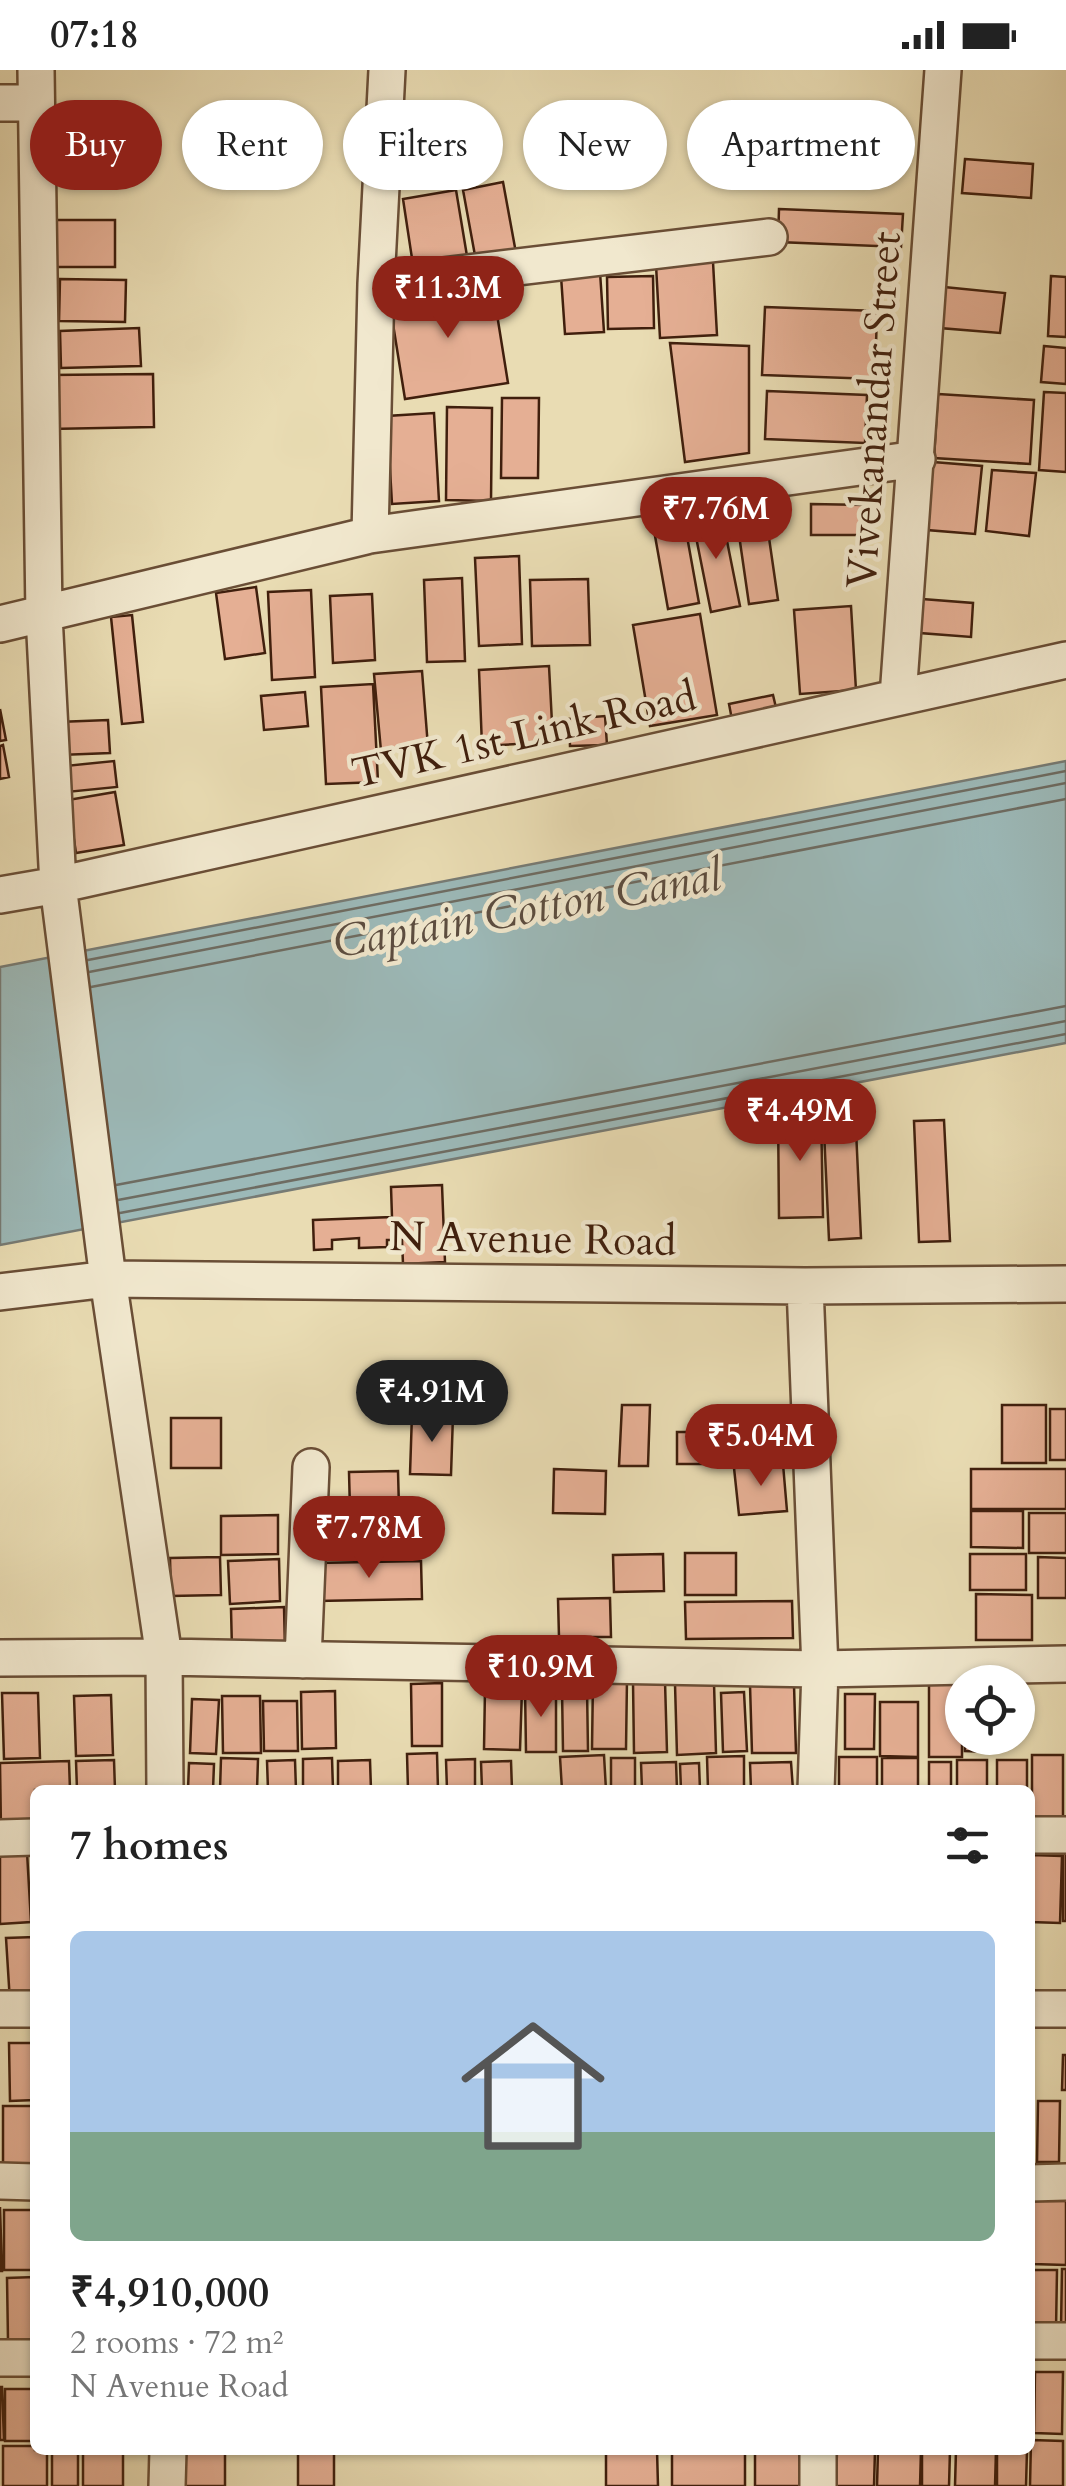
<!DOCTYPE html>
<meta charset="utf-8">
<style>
:root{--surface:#fff;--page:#f2f2f2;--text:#222;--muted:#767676;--accent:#8f2418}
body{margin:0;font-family:Cardo,serif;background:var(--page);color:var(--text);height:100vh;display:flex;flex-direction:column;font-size:38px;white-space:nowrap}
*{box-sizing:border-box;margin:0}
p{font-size:32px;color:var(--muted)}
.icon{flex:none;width:55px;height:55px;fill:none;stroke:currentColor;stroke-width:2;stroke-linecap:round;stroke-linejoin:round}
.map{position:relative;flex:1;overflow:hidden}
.side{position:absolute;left:30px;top:1715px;width:1005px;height:670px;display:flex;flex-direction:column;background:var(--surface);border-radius:15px;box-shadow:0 2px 8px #0004}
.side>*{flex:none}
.top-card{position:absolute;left:30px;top:30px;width:1008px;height:90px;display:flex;gap:20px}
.fabs{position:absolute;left:945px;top:1595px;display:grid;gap:20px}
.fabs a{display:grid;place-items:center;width:90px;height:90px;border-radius:50%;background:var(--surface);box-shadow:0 2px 8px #0004;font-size:50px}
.price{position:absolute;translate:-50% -85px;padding:0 22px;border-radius:35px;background:var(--accent);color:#fff;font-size:32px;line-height:65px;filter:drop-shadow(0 2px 5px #0008)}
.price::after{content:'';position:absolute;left:50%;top:60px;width:30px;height:22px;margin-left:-15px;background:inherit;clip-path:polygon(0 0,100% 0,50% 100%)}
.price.on{background:#222;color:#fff}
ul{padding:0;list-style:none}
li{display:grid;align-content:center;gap:20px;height:530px;padding:0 40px}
li span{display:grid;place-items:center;height:310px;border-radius:15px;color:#555}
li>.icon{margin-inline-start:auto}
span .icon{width:180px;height:180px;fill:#fffc;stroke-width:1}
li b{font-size:42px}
h2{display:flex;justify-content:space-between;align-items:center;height:120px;padding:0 40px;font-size:42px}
.pill{padding:0 35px;border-radius:45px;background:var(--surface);box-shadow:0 2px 8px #0004;font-size:35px;line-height:90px}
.pill.on{background:var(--accent);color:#fff}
.status{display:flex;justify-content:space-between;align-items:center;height:70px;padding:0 50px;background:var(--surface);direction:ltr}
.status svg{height:28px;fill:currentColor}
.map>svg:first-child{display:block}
.water{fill:#9cb9b8;stroke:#777b74;stroke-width:2.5}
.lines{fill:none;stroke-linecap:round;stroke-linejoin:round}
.shore{stroke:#6e6c62;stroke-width:2.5}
.building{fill:#e5af94;stroke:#401f0d;stroke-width:2.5}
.minor-casing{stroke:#6a4e36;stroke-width:40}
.minor{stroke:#f1e8ce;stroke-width:35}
.labels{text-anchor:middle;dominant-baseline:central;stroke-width:9;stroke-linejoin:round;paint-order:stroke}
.street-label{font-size:42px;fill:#401f0d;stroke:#f1e8ce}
.water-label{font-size:45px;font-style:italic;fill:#5c4d40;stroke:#f1e8ce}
</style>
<div class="status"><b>07:18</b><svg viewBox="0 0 49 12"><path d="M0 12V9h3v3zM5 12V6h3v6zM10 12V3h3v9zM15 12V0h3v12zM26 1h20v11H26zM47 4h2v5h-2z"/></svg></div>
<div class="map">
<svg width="1066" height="2416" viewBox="0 0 1066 2416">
<rect width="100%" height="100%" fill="#e9dcb3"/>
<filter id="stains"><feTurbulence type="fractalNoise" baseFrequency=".002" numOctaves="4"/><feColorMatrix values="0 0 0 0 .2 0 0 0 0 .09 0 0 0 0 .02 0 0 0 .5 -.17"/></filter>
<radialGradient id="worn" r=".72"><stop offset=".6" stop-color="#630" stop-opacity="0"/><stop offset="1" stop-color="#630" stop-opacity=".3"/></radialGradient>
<path class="water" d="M1066 691V973L0 1175V897Z"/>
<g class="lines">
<path class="shore" d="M88 890 1066 701
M89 902 1066 713
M91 917 1066 729
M116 1115 1066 936
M118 1130 1066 951
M120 1143 1066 964"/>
</g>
<path class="building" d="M965 89 1033 94 1031 128 962 123Z
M503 112 516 183 476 191 463 120Z
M456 120 467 186 413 195 403 129Z
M779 139 903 144 901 177 778 172Z
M46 150H115V197H46Z
M713 192 717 265 660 268 656 195Z
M600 202 604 262 565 264 561 206Z
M653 206 654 258 608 259 607 207Z
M1051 206 1066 207V267L1048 266Z
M60 209 126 210 125 252 59 251Z
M492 213 508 313 405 329 389 229Z
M944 217 1005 223 1000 263 940 258Z
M765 237 877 241 875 309 762 305Z
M139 258 141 296 61 298 60 261Z
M670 273 749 276V383L685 392Z
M1044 276 1066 278V314L1041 312Z
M153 304 154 357 49 359V305Z
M767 321 867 325 865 373 765 369Z
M1044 322 1066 323V402L1039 400Z
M938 324 1034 330 1030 394 934 388Z
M502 328H539L538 408H501Z
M447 337 492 338 491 431 446 430Z
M434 343 439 431 392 434 387 346Z
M933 392 982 396 975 464 927 460Z
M992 400 1036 403 1029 466 986 461Z
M811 434 866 435V465H811Z
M721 441 740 536 711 542 692 447Z
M683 444 699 533 668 539 652 449Z
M767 454 778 530 749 534 738 458Z
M519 486 522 574 479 576 475 488Z
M462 508 465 591 427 592 424 510Z
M588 509 590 575 532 576 530 510Z
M256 517 265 583 225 589 216 523Z
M311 520 315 607 272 610 268 522Z
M372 524 375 590 333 593 330 526Z
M922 529 973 533 971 567 920 563Z
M851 536 856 620 800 624 794 540Z
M700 544 717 645 650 656 633 555Z
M132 545 143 652 122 654 111 547Z
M549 596 553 672 482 676 479 600Z
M422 601 428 677 381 681 374 604Z
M373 614 378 712 326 714 321 617Z
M305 622 308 656 264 660 261 626Z
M773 625 778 646 733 655 729 634Z
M0 639 6 670 0 671Z
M605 646 607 675 570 676 569 649Z
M108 650 110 683 60 685 58 652Z
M3 675 9 707 0 709V676Z
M114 691 117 717 67 722 65 696Z
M115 722 124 775 76 783 68 730Z
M855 1038 861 1168 829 1170 823 1039Z
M821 1040 823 1147 779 1148 778 1041Z
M944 1050 950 1171 919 1172 914 1051Z
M442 1115 445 1192 403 1194 402 1170H387V1177L359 1178V1168L332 1170V1179L314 1180 313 1150 392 1147 391 1117Z
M622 1335H650L648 1396H619Z
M1002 1335H1046V1393H1002Z
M1050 1339H1066V1390H1050Z
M412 1344 453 1345 451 1405 410 1404Z
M171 1348H221V1398H171Z
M677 1362H727L728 1394H677Z
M783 1394 787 1441 739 1445 734 1398Z
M554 1399 606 1401 605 1444 553 1443Z
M971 1399H1066V1439H971Z
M398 1401 399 1439 350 1440 349 1402Z
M971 1441H1023V1478L971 1477Z
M375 1443V1479L316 1480V1444Z
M1029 1443H1066V1483H1029Z
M278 1445V1484L221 1485V1446Z
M685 1483H736V1525H685Z
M663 1484 664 1521 614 1522 613 1485Z
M970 1484H1026V1520H970Z
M220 1487 221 1525 171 1526 170 1488Z
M1038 1487 1066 1488V1528H1038Z
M279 1489 280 1531 230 1534 228 1491Z
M421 1491 422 1529 317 1531 316 1493Z
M976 1524 1032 1525V1570H976Z
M610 1528 611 1567H559L558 1529Z
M792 1531 793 1568 686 1569 685 1532Z
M284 1537 285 1578 232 1580 231 1539Z
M593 1608 627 1609 626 1679H592Z
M665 1611 667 1682 634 1683 633 1612Z
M929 1612H962V1687H929Z
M442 1613V1676H412L411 1614Z
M714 1613 716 1683 677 1685 675 1614Z
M750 1615H794L796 1683H752Z
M525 1617 556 1618V1682H526Z
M587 1618 588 1681H563L562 1619Z
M485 1619H522L520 1680 484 1679Z
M335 1621 336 1678 302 1679 301 1622Z
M744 1622 747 1681 723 1682 721 1623Z
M2 1623H38L40 1688 4 1689Z
M845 1624H875L874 1679H845Z
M111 1625 113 1685 76 1686 74 1626Z
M222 1626H260L261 1683H223Z
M192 1629 219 1630 216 1684 190 1683Z
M263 1631H297L298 1681H264Z
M880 1632H918V1687L880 1686Z
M965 1668H990V1682L965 1681Z
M437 1683 438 1720H408L407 1684Z
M604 1685 606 1720H562L560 1687Z
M1032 1685H1063V1753H1032Z
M744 1686V1720H708L707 1687Z
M839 1687H877V1720H839Z
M221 1688 258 1689 257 1720H220Z
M332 1688 333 1720H303V1689Z
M611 1688H635V1720H611Z
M882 1688H918V1720H882Z
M475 1689V1720H447L446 1690Z
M114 1690 115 1720H77L76 1691Z
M295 1690 296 1720H268L267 1691Z
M370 1690 371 1720H338V1691Z
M957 1690H987V1720H957Z
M997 1690H1027V1720H997Z
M69 1691 70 1720H35V1759L1 1760 0 1693Z
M511 1691 512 1720H482L481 1692Z
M676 1692 677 1720H642L641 1693Z
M791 1692 793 1720H751L750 1693Z
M929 1692H951V1720H929Z
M189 1693 214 1694 213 1720H188Z
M699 1693 700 1720H681L680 1694Z
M27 1782 31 1852 0 1854V1784Z
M1063 1783H1066V1851H1063Z
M1031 1785 1062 1786 1060 1853 1030 1852Z
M35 1867V1930L10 1932 6 1868Z
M9 1973H35V2030L10 2031Z
M1063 1985H1066V2020H1062Z
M1030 2031H1033V2067H1030Z
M1038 2031H1060L1059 2092H1037Z
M3 2036H35V2102H3Z
M1033 2131H1066V2195L1032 2194Z
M0 2137 2 2201H0Z
M4 2140H35V2200H4Z
M1062 2199H1066V2258H1061Z
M1030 2200H1057L1056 2260H1030Z
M35 2207V2271H8L7 2208Z
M1035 2302H1063L1062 2364 1034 2363Z
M0 2317H2L4 2370H0Z
M5 2319H35V2371H5Z
M1031 2370 1063 2371V2416H1030Z
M3 2376H35V2380H47V2416H3Z
M52 2380H78V2416H52Z
M83 2380H123V2416H83Z
M183 2380H225V2416H183Z
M298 2380H334V2416H298Z
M606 2380H657L658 2416H606Z
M672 2380H745V2416H672Z
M755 2380H800V2416H755Z
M837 2380H875L874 2416H836Z
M878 2380H921L920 2416H877Z
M922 2380H950L949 2416H922Z
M956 2380H996L995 2416H955Z
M997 2380H1027L1026 2416H997Z"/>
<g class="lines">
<g class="minor-casing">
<path id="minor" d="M36 0 44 545 58 815 108 1209 164 1587 165 1720
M0 33H36
M376 214 769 167
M370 465 376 214 387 0
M0 554 370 465 917 389
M898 627 943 0
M0 825 58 815 1066 590
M805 1216 820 1599 816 1720
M0 1222 108 1209 805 1216 1066 1214
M0 1588 164 1587 820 1599 1066 1594
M303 1590 311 1397
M1030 1765H1066
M0 1768 35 1767
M0 1939H35
M1030 1939H1066
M0 2111 35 2112
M1030 2113 1066 2112
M1030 2271H1066
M0 2288H35
M818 2380V2416
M167 2416 168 2380"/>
</g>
<use href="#minor" class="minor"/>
</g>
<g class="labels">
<g class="street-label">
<text transform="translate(874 340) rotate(-86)">Vivekanandar Street</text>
<text transform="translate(524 665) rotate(-13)">TVK 1st Link Road</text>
<text transform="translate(533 1169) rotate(1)">N Avenue Road</text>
</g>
<g class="water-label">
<text transform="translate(527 839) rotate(-10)">Captain Cotton Canal</text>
</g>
</g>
<rect width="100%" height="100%" filter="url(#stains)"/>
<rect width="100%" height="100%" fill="url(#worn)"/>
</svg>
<div class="fabs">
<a><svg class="icon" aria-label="locate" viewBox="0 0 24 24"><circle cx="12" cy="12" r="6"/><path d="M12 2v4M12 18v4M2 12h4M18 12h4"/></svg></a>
</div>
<b class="price" style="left:448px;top:271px">₹11.3M</b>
<b class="price" style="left:716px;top:492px">₹7.76M</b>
<b class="price" style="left:800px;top:1094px">₹4.49M</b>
<b class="price on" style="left:432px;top:1375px">₹4.91M</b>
<b class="price" style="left:761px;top:1419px">₹5.04M</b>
<b class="price" style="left:369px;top:1511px">₹7.78M</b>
<b class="price" style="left:541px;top:1650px">₹10.9M</b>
<div class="top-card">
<a class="pill on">Buy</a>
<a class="pill">Rent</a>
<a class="pill">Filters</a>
<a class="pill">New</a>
<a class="pill">Apartment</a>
</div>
<section class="side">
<h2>7 homes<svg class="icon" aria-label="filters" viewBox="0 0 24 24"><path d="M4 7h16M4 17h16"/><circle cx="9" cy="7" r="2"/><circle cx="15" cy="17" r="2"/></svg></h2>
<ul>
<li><span style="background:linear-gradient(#a9c7e8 65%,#7fa58c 0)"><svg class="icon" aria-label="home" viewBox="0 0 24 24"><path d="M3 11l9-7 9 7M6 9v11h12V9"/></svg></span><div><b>₹4,910,000</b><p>2 rooms · 72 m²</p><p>N Avenue Road</p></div></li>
</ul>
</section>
</div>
